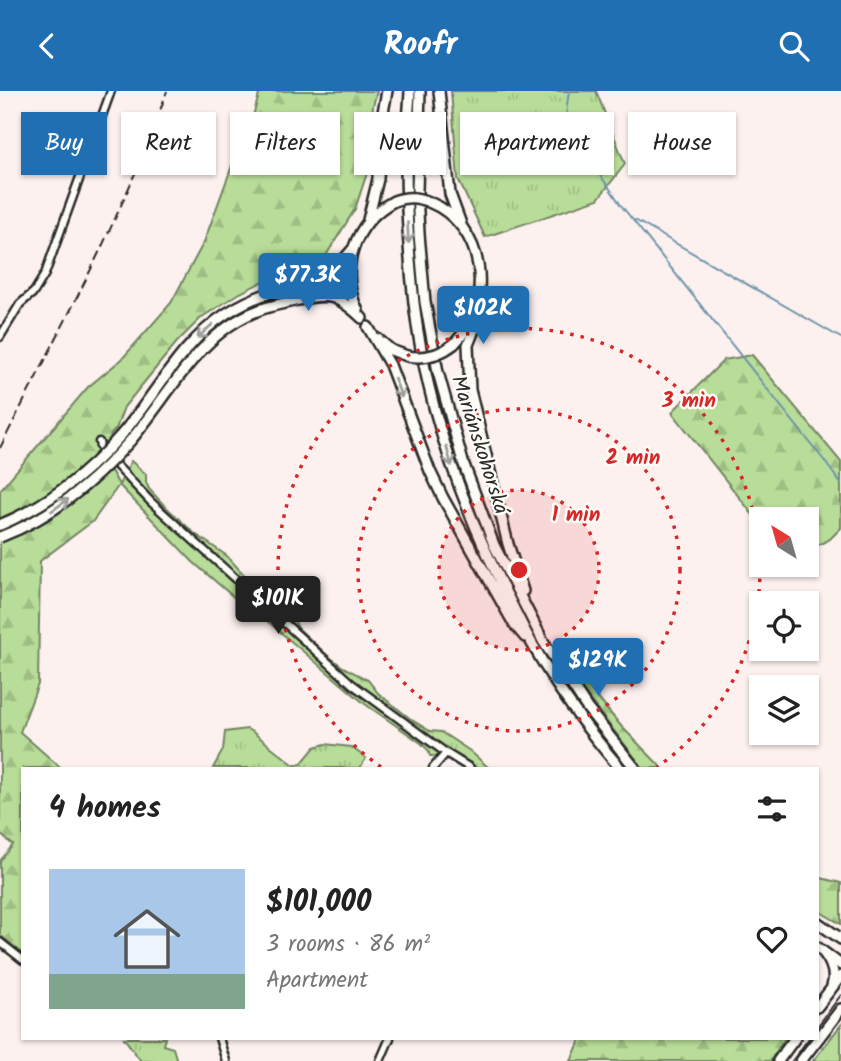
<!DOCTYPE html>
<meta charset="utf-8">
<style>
:root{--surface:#fff;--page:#f2f2f2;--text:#222;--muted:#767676;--accent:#1f6fb2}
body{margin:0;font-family:Kalam,sans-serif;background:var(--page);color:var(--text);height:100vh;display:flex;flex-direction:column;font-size:26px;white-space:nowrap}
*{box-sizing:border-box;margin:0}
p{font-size:23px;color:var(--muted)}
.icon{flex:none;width:38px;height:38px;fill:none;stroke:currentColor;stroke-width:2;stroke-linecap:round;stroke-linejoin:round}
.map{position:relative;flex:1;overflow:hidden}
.side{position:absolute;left:21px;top:676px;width:798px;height:273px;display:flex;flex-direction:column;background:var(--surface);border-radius:0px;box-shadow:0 2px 5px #0004}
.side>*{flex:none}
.guide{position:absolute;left:21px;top:21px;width:800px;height:63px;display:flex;gap:14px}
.needle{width:46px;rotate:323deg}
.fabs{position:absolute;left:749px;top:416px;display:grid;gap:14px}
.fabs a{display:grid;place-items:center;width:70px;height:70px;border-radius:0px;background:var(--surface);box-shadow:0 2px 5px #0004;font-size:35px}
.price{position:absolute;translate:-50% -60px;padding:0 16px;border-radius:7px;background:var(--accent);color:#fff;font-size:23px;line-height:46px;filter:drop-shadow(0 2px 4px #0008)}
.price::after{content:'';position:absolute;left:50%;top:42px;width:21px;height:16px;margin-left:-10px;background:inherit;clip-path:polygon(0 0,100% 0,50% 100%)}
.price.selected{background:#222;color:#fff}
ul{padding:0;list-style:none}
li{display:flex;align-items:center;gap:21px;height:175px;padding:0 28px}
li span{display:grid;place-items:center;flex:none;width:196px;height:140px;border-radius:0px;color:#555}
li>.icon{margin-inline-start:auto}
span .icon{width:84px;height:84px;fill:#fffc;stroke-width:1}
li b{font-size:30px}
h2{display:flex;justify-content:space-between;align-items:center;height:84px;padding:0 28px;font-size:30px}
.chip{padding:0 24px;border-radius:0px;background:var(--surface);box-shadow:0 2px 5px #0004;font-size:24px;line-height:63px}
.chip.selected{background:var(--accent);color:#fff}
header{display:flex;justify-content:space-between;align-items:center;height:91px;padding:0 28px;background:var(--accent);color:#fff;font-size:32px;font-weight:600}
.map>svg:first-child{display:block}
.grass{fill:url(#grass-tufts);stroke:#728462;stroke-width:2}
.forest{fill:url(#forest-firs);stroke:#728462;stroke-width:2}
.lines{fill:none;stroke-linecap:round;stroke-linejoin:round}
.stream{stroke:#6e94a8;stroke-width:2}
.minor-casing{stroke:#2b2b2b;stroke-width:11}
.secondary-casing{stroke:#2b2b2b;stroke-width:14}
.minor{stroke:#fdfcf7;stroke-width:6}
.secondary{stroke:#fdfcf7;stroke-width:9}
.tram{stroke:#2b2b2b;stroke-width:2}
.rail{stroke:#2b2b2b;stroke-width:2;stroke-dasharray:10 5;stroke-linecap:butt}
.secondary-bridge-casing{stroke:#2b2b2b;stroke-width:14;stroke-linecap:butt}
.secondary-bridge{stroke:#fdfcf7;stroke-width:9}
.oneway{stroke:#9e9e9b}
.ring{fill:none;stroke:#d62828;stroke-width:3.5;stroke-dasharray:3.5 7}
.labels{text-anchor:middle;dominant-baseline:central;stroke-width:5;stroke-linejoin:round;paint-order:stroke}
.street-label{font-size:21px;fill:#2b2b2b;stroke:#fdfcf7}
.centre{fill:#d62828;stroke:#fdfcf7;stroke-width:3.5}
.ring-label{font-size:21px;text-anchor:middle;font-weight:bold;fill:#d62828;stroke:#fdfcf7;stroke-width:5;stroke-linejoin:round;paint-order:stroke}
</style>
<header><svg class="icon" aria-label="back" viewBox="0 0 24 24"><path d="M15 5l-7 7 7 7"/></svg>Roofr<svg class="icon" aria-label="search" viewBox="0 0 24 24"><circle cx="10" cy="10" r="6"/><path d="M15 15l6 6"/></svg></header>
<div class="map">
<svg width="841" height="970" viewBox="0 0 841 970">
<defs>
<pattern id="grass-tufts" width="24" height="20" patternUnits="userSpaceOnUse" patternTransform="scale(1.75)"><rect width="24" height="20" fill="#b8dd98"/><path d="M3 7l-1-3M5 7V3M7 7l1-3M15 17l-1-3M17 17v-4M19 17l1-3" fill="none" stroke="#9ebe83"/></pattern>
<pattern id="forest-firs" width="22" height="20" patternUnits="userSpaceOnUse" patternTransform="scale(1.75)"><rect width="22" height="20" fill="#b8dd98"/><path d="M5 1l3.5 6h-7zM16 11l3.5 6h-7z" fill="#9ebe83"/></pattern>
</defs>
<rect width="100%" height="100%" fill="#fdf1f0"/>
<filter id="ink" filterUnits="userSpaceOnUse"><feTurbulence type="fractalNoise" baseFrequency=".0143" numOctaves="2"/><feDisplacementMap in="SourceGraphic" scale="14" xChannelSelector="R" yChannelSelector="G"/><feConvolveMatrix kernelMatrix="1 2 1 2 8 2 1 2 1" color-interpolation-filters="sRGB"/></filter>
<g filter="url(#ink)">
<path class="grass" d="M451 0H596L625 73 598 108 485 146 458 88Z
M131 370 146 383V391L149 398 164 414 194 442 227 465 270 512 280 521 292 525 298 537 327 564 343 576 368 589 378 602 412 629 430 640 441 641 470 660 489 677H470L450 665H430L428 659 421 652 365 613 246 512 244 515 193 471 119 394Z
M247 638 254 642 294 674 301 673 315 656 325 653 351 656 366 667 360 677H213L223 659 225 641Z
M841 934V968L840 970H813Z
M124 947H165L163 954 173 957 177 970H141Z"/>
<path class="forest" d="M260 0H377L373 15 367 82 355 118 325 166 300 182 270 187 240 202 202 226 177 251 124 316 116 338 111 343 105 369 119 394 93 430 40 470 38 593 20 641 61 677H23V863L0 844V770L13 754 0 743V399L88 296 122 268 171 212 204 151 233 72 245 54Z
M752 264 841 371V437L830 448 807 460V429H761V434L672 321 724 269Z
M578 583 621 635 662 677H643L636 668 581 597Z
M817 786 841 792V833L817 819Z
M581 947H785L770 970H571Z"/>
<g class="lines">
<path class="stream" d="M569 0C568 9 565 19 567 28 571 52 606 89 620 113L823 368 841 393
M635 129 841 247"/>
<g class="minor-casing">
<path id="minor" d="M0 246 20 213 34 201 45 183 111 0
M99 351 100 356
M117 375 151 411 352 593 446 662 470 677
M433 677 446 662
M0 851 23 869
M219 947 226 970
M380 970 390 947"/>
</g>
<g class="secondary-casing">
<path id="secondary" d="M410 0C409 23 406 46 406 69 406 117 409 165 414 212 426 314 461 413 507 504 516 521 524 539 534 556 558 599 588 640 620 677
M420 0 417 99 419 143 425 211 438 281 463 371 494 454 543 550 587 617 635 677
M439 0 450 103 461 133
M429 111C486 134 495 212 454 253
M368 129 378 88 381 32 387 0
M477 215 478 229 468 254 470 299 508 453 523 500
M358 220C338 179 354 131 394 110
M368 236 390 274 430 380 443 407 514 533 525 546
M378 248 391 259 407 265
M122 343C156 303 181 252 227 222 243 212 262 203 281 199 295 195 309 196 322 188 335 181 343 169 353 158
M130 350C168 306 199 242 257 220 269 215 281 213 294 210 327 202 336 202 362 227
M817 831 841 848
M817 856 841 874
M823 861C831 871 836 883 832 895
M817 916 841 885
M778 970 795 947
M801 970 841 918"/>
</g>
<use href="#minor" class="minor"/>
<use href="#secondary" class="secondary"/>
<path class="tram" d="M817 936 841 904
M792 970 809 947"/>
<path class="rail" d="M0 357C59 240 124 124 167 0"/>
<g class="secondary-bridge-casing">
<path id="secondary-bridge" d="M394 110C407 105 417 106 429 111
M407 265C424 268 440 264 454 253
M0 434C48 414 88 382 122 343
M0 446C51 427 94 391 130 350"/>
</g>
<use href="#secondary-bridge" class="secondary-bridge"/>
</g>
<defs><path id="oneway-shaft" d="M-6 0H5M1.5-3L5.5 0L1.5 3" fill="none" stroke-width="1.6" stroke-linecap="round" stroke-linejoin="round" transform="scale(1.75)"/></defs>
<g class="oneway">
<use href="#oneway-shaft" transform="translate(408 142) rotate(87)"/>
<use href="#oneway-shaft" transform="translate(205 240) rotate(138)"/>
<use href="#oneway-shaft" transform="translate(398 297) rotate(69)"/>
<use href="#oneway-shaft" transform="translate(449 365) rotate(75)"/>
<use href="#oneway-shaft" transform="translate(60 414) rotate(-35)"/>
</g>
</g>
<circle cx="519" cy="479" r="80" fill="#d62828" fill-opacity=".12"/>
<g class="ring">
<circle cx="519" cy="479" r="80"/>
<circle cx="519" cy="479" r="161"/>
<path d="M381 676A241 241 0 1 1 657 676"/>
</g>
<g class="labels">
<g class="street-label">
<text transform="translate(479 354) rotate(72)">Mariánskohorská</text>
</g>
</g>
<circle cx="519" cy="479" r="10" class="centre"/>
<g class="ring-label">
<text x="689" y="316">3 min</text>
<text x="633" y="373">2 min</text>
<text x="576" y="430">1 min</text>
</g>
</svg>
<div class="fabs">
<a><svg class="needle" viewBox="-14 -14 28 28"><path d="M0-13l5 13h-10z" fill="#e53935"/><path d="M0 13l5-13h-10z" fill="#767676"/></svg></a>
<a><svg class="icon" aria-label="locate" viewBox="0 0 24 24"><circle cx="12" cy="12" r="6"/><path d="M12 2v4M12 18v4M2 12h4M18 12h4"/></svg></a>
<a><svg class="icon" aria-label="layers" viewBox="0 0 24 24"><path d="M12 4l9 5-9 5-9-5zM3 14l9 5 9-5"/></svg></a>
</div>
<b class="price" style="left:308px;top:222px">$77.3K</b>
<b class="price" style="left:483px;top:255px">$102K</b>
<b class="price selected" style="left:278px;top:545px">$101K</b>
<b class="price" style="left:598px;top:607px">$129K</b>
<div class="guide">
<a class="chip selected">Buy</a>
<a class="chip">Rent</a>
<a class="chip">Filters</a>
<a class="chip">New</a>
<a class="chip">Apartment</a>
<a class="chip">House</a>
</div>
<section class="side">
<h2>4 homes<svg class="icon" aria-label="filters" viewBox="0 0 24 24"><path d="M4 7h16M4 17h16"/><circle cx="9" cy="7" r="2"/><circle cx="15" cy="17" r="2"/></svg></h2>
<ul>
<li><span style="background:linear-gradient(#a9c7e8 75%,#7fa58c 0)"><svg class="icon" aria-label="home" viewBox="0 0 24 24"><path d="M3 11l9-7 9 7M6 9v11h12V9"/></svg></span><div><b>$101,000</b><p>3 rooms · 86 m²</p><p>Apartment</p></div><svg class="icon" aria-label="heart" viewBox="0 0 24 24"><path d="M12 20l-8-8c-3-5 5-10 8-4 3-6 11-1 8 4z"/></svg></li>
</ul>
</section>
</div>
